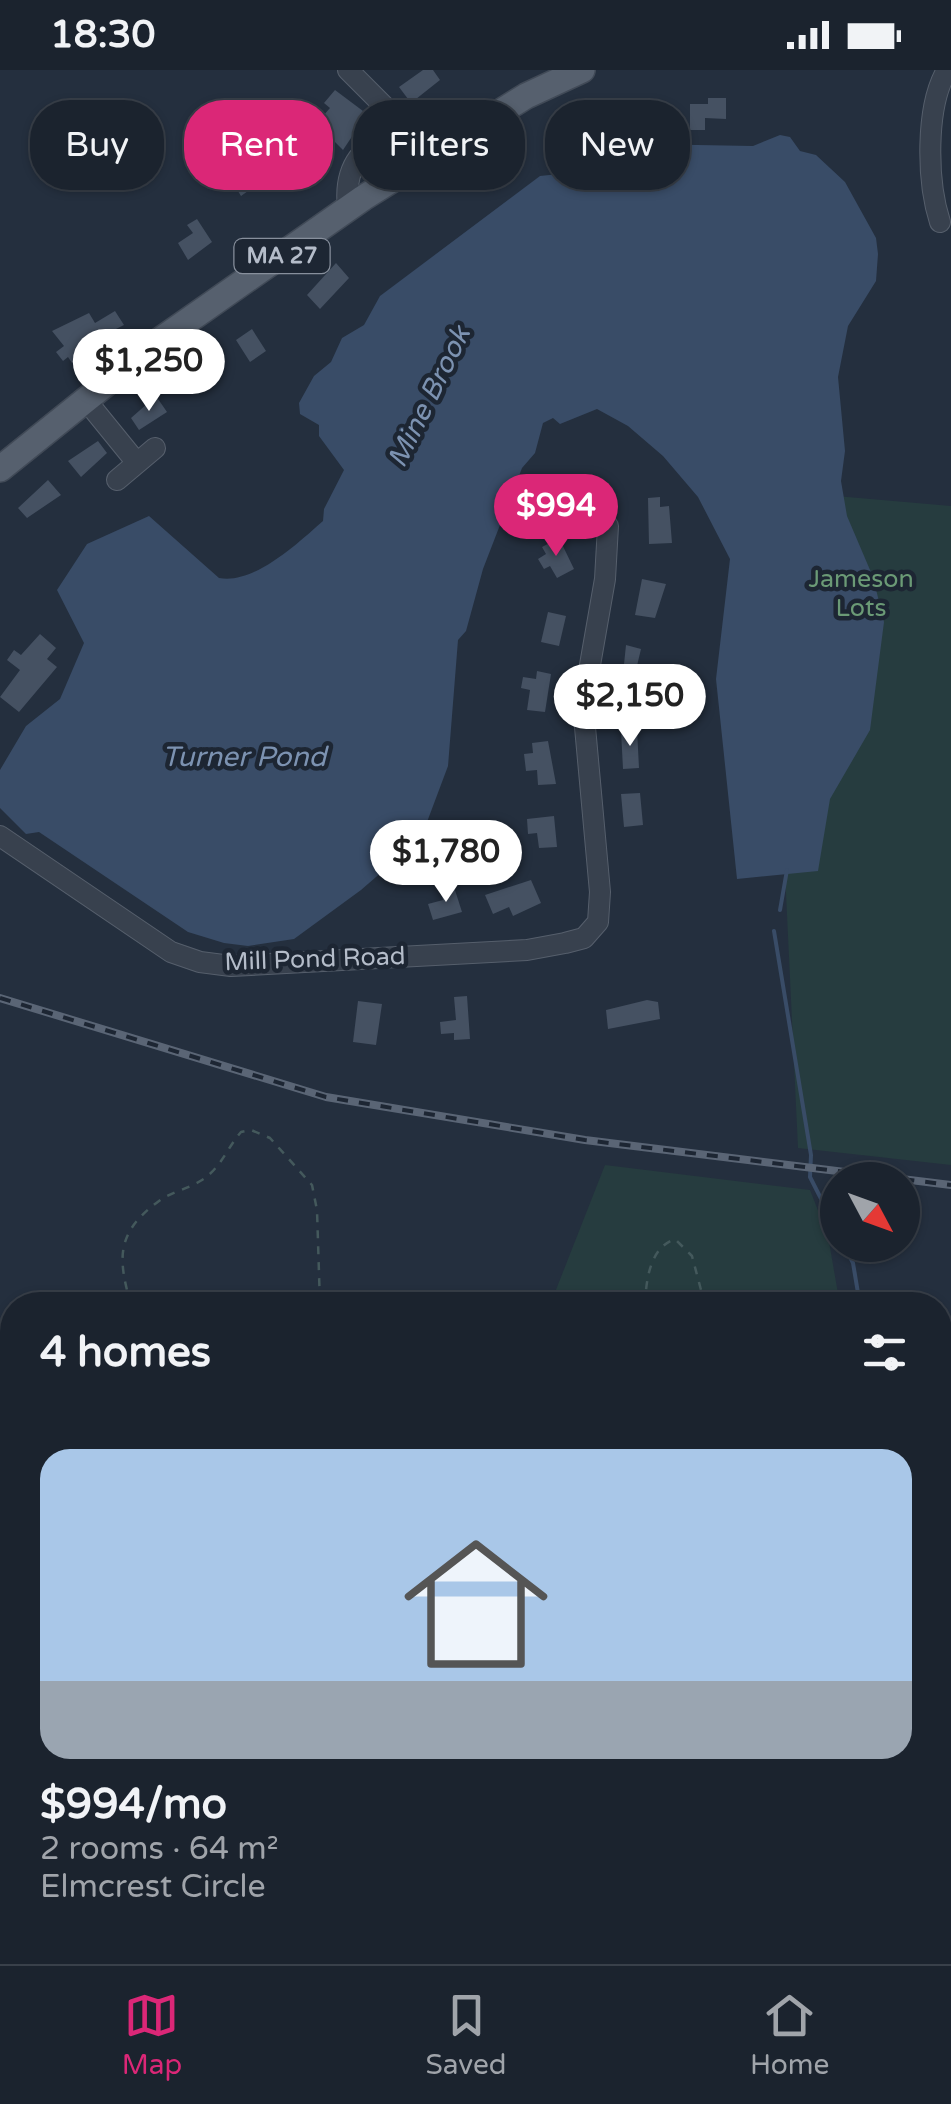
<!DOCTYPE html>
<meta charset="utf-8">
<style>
:root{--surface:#1b232e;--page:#242b36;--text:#f1f3f6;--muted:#a0a4aa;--line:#39404a;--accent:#db2777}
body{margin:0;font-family:"Varela Round",sans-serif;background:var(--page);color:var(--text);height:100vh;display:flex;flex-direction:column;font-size:38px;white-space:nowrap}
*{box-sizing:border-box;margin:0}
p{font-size:32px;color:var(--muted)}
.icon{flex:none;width:55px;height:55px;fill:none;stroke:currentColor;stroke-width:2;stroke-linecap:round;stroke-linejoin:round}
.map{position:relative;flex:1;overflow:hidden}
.panel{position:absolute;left:0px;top:1222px;width:952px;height:672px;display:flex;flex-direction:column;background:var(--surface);border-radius:40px 40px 0 0;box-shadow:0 2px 8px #0004,0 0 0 2px var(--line)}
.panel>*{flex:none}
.guide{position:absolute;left:30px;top:30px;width:892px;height:90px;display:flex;gap:20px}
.needle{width:65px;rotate:131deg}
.controls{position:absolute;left:820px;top:1092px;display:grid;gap:20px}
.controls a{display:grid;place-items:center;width:100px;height:100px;border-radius:50%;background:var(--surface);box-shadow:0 2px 8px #0004,0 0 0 2px var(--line);font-size:50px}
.price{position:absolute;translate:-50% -85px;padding:0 22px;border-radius:35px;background:#fff;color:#222;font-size:32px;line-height:65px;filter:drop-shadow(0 2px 5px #0008)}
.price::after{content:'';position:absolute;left:50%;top:60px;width:30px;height:22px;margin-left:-15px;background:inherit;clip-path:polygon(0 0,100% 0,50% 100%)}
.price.active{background:var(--accent);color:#fff}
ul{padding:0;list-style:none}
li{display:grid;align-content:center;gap:20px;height:530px;padding:0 40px}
li span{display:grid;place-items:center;height:310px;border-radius:30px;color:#555}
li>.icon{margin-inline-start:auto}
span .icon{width:180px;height:180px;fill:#fffc;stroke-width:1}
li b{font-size:42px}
h2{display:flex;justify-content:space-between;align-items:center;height:120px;padding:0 40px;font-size:42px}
.chip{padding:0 35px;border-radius:40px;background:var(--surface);box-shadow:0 2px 8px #0004,0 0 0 2px var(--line);font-size:35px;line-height:90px}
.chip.active{background:var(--accent);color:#fff}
.status{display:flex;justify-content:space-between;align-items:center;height:70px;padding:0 50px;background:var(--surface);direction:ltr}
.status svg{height:28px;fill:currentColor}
.tabs{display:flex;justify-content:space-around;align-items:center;height:140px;border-top:2px solid var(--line);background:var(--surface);font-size:28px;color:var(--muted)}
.tabs a{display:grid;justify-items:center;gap:5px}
.tabs .active{color:var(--accent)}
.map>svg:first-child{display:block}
.green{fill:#263c3f}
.water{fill:#394c67}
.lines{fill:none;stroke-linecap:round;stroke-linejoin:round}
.stream{stroke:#394c67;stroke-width:4}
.building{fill:#455162}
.minor-casing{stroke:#565f6c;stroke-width:22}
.major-casing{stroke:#414a57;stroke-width:28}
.path{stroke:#44595c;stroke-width:2.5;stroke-dasharray:8 8;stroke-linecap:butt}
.minor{stroke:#38414e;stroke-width:20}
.major{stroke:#56606e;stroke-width:25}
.rail-casing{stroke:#5a6575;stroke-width:8}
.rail{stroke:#1d2633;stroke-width:4;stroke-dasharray:11;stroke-linecap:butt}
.labels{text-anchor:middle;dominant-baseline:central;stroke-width:9;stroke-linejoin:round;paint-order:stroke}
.shield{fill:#1d2633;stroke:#878f9c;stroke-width:2.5}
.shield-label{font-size:22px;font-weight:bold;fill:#b4bcc9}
.park-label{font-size:25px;fill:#6b9a76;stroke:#1d2633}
.street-label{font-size:25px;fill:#b4bcc9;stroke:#1d2633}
.water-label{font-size:28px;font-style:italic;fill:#7c92b1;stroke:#1d2633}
</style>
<div class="status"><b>18:30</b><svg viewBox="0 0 49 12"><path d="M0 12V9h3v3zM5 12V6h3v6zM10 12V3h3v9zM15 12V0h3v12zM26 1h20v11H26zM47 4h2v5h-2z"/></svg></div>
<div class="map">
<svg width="951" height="1894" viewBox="0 0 951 1894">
<rect width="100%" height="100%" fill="#242f3e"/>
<path class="green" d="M767 420 951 436V1095L798 1078Z
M605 1095 810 1120 828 1166 840 1235H550Z
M940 1359 951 1369V1690L940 1713Z
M97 1882H858V1883L852 1894H91Z"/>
<path class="water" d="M780 65 790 67 800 81 816 85 845 112 876 168 878 184 876 211 848 256 838 307 845 381 841 411 847 446 873 507 884 552 870 660 830 729 818 801 737 809 716 609 730 489 698 427 663 386 628 356 597 339 560 354 553 348 543 353 535 383 522 398 483 499 466 561 458 570 448 696 421 768 361 820 294 869 248 876 224 873 188 862 39 762 26 764 0 738V700L26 656 60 629 84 573 57 520 87 474 149 446 219 508C254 515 299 472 323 451L324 439 344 400 319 366V355L300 344 299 333 314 306 331 292 342 268 364 255 380 226 540 106 568 103 577 94 641 74 753 76Z"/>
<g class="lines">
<path class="stream" d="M780 840 787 800
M774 861 811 1085 810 1107 838 1162
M844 1175 853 1193 860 1235
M940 1319 951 1321"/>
</g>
<path class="building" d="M423 0H433L440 10 411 33 399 17Z
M335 20 367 44 343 80 335 72 329 80 318 70 324 62 315 55 330 38 324 33Z
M708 28H726V49L705 48V60H690V34H708Z
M226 72 235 85 250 77 265 99 250 109 255 116 241 126 213 81Z
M197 149 212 172 188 190 178 173 193 163 187 155Z
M336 193 349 208 320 239 307 225Z
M115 241 124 255 82 276 87 281 72 293 68 287 63 291 56 282 64 276 52 261 89 243 95 253Z
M252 259 266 281 250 292 236 270Z
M156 326 167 342 139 360 131 348Z
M98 371 107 383 81 407 68 391Z
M48 410 61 425 27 448 18 438Z
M660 427V437L669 436 672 473 649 474 648 428Z
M559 468 574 499 557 508 550 496 544 499 538 489 546 484 542 477Z
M642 509 666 514 655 548 635 545Z
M548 542 566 546 559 576 541 572Z
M40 564 56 578 47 589 57 597 19 642 0 627 20 600 7 590 14 580 21 585Z
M626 575 641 579 636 600 647 602 635 626 621 623Z
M537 601 551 604 545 642 527 640 530 620 521 618 523 607 536 609Z
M637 659 639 698 623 699 621 660Z
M548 671 556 714 538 715 537 700 526 701 524 684 533 683 532 673Z
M640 723 643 755 624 757 621 724Z
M554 746 557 777 539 778 537 763 528 764 527 749Z
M531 810 541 833 513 846 509 837 493 844 485 825Z
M454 817 462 842 433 850 428 834 443 830 441 821Z
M467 926 470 969 454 970V963L441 964 440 952 456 950 454 927Z
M647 930 658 932 660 949 608 959 606 940Z
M358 931 382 934 376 975 353 972Z"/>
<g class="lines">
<g class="minor-casing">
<path id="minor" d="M348 0 387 39 421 89
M348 138C343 96 363 72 402 61
M940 152C927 112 925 37 947 0
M85 329 137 393
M117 410 155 378
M0 766 171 882 200 892 231 896 527 880 565 873 584 868 598 852 600 822 583 635 605 509 608 456"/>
</g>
<g class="major-casing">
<path id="major" d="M0 399 159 271 363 128 526 26 582 0"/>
</g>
<path class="path" d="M131 1235C118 1189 115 1163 159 1131 171 1122 188 1119 202 1110 221 1098 227 1078 241 1062L251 1060 270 1068 312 1115 317 1140 320 1235
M645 1235C646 1212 649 1178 675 1169L692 1186 705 1235
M0 1422 12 1416
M0 1505H12
M940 1644 951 1658
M0 1663 12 1664
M0 1803 12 1802"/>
<use href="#minor" class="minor"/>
<use href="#major" class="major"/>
<g class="rail-casing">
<path id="rail" d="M0 928 326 1027 585 1070 951 1115"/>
</g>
<use href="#rail" class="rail"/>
</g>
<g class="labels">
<rect class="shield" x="234.5" y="169" width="95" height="34" rx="8"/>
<g class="shield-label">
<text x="282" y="186">MA 27</text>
</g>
<g class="park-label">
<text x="861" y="509">Jameson<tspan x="861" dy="29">Lots</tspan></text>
</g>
<g class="street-label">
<text transform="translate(315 889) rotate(-2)">Mill Pond Road</text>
</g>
<g class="water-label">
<text transform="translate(429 327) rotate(-64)">Mine Brook</text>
<text x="244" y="687">Turner Pond</text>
</g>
</g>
</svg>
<div class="controls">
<a><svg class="needle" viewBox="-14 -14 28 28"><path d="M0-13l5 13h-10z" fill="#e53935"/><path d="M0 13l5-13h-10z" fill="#a0a4aa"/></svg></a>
</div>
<b class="price" style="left:149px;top:344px">$1,250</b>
<b class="price active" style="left:556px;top:489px">$994</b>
<b class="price" style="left:630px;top:679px">$2,150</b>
<b class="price" style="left:446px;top:835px">$1,780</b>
<div class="guide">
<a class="chip">Buy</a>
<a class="chip active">Rent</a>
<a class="chip">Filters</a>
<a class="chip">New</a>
</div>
<section class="panel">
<h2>4 homes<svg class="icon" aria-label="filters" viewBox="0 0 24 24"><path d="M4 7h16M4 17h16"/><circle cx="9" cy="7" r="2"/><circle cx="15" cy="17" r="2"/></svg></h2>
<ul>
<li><span style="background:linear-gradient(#a9c7e8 75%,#9aa5b1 0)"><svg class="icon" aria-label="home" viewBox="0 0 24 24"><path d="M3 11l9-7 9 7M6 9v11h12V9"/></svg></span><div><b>$994/mo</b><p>2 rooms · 64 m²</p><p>Elmcrest Circle</p></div></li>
</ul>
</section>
</div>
<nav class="tabs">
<a class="active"><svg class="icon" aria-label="map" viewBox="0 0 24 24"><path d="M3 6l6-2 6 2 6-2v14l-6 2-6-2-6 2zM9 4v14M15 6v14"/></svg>Map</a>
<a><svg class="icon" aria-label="saved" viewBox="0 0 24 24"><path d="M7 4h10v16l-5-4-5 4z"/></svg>Saved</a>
<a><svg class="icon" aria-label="home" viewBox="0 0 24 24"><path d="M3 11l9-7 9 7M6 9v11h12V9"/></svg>Home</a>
</nav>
